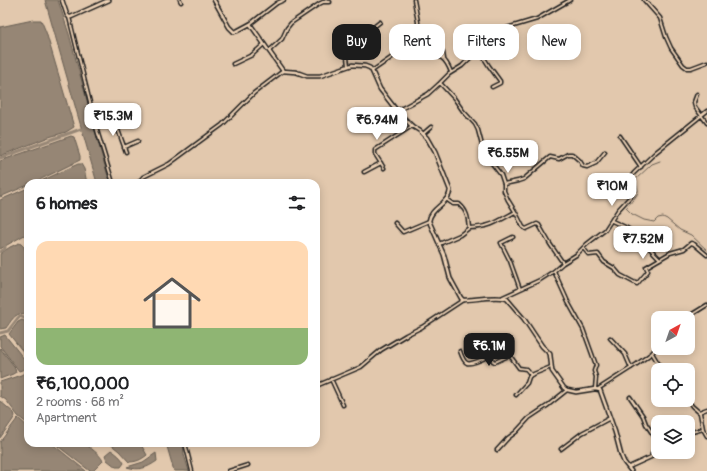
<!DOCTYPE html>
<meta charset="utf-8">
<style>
:root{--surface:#fff;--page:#f2f2f2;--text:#202124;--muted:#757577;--line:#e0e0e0;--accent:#1c1c1c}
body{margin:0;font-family:Pangolin,sans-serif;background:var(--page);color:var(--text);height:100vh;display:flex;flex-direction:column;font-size:15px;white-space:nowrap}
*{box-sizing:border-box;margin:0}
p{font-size:13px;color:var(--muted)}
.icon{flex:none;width:22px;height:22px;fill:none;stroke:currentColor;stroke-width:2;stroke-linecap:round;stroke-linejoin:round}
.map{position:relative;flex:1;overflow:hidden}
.side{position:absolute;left:24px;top:179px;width:296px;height:268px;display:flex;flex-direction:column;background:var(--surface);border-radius:12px;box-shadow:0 2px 10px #0003}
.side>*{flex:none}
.banner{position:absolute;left:332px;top:24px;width:315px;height:36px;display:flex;gap:8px}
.needle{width:26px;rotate:40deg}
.controls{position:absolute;left:651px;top:311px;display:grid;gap:8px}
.controls a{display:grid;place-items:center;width:44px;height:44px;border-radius:8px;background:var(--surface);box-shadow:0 2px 10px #0003;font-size:20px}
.price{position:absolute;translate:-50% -34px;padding:0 9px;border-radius:8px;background:#fff;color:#222;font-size:13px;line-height:26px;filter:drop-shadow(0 1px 2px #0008)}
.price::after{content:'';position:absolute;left:50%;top:24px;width:12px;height:9px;margin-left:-6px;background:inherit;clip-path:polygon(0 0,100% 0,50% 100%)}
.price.active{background:var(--accent);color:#fff}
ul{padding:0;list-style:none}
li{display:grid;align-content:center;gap:8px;height:212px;padding:0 12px}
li+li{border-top:1px solid var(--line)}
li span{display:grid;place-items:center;height:124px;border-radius:12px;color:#555}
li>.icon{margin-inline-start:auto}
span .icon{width:72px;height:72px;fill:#fffc;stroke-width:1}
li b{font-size:17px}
h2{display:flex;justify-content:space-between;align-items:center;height:48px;padding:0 12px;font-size:17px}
.chip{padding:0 14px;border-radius:12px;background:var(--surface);box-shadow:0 2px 10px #0003;font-size:14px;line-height:36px}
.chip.active{background:var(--accent);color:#fff}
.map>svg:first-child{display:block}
.water{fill:#968675;stroke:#655c51}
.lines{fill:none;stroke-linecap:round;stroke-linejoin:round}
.stream{stroke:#655c51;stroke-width:1}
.canal{stroke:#968675;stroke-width:3}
.minor-casing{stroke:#1c1c1c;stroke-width:5}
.tertiary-casing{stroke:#1c1c1c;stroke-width:5.5}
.minor{stroke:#efd3b6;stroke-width:2}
.tertiary{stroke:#efd3b6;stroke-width:2.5}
</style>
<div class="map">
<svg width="707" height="471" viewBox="0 0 707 471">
<rect width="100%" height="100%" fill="#e2c8ad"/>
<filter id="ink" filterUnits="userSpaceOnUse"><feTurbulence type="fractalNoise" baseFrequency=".025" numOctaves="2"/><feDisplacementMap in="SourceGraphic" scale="8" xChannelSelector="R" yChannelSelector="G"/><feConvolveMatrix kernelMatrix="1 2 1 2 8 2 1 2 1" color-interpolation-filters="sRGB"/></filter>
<g filter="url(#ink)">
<path class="water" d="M45 0H58L69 34 100 149 110 183H97Z
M33 20H41L46 32 74 127 66 132 49 137 0 156V27L14 24Z
M71 136 74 137 80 156V160L33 183H28V185L0 197V161Z
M78 164H81L84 169 87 183H37Z
M28 188V233L0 249V200Z
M19 243 21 244 24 247 28 257V315C16 310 12 320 6 328L0 329V254L10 247Z
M22 320 28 323V358L9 334 18 322Z
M5 335 28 364 27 368 22 370 19 371 0 346V337Z
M0 348 14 366 16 372 13 374 0 379Z
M28 371V424L18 416 6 400 0 396V382L21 375Z
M0 401 14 413 15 416 12 421 0 438Z
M18 418 28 427V443H51L86 471H0V442L17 419Z
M54 443H84C90 448 100 454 103 461L93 471H90Z
M109 443H140L147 455C141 460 136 462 129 462L119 451Z
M166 443H183L184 455 189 471H174Z
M111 450C117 454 121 457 124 463L121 467H116L107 460 105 455Z
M156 453 157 461C147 468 139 471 127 467L143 462Z"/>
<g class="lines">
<path class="stream" d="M660 161 652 164 635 180C635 184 638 187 638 191 638 195 629 205 626 208L632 214 644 220 654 222 658 218 663 217 667 219 680 230 691 235 707 250"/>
<path class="canal" d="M0 158 81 129
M0 252 5 249V246
M0 333 8 331 18 318 20 316 28 320"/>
<g class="minor-casing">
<path id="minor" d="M180 0 181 2
M644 0 660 18 666 37 671 48 683 65 687 68H691L707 62
M69 17 96 127 113 183
M250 24 277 3 284 0
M417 40C424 45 422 48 426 53 430 58 437 55 442 58 446 61 449 67 451 72
M421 42 427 38 429 39 431 42 439 44 443 53 444 59
M479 50 489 66 500 81V83L492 87
M269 51 282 39 287 28 291 23 319 4 323 2H330
M233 64 252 55 264 44
M348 66 347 57 349 53 346 49 380 22
M372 71 417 40 418 22 414 0
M440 83 454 98 463 111 475 124 478 130 484 153 501 175 504 184V191L508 200 516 213 523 227 526 229 537 224 539 225 550 244 563 263
M697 94 694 102 695 107 707 123
M397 111 428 94 440 83 449 74 462 66 484 44 507 28 537 19 570 0
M96 127 107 122C112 127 109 129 117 127L126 152
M423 134 431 127
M620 136 641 167
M124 147 138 141
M384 168 375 154V150L412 126
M364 172 381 163
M138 183 143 177 169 164 211 133 222 125 254 93 283 71
M504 184 518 181 524 179 550 157 559 159 568 154H572L580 161 583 166 587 167 596 163 605 152
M612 221 627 228 636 234 660 259
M395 223 403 232 429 221
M469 228C491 227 497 222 515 212
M513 237 501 243 510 261 520 289
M439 244 460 235 469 228C468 217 467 211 459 204H453L446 199
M584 249 589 255 598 254 604 262 614 268 620 275 637 284 648 271 646 267 670 253 684 249 691 243 694 244 707 255
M554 271 568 302 583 329 596 365 594 371 596 377 595 389
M503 297 540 280 554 271 563 263 576 255 587 244 605 230 618 210 632 195V188L631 179V177L634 173 656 152 707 111
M686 318 707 305
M610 338 625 354 631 368
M460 351C461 354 464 362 467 363 471 365 485 358 489 356L491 357 493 361 495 362 508 356 511 357 519 368 526 369 531 375
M652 353 661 368H667L670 370
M331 379 343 405
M316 386 361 367 381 350 406 335 422 327 463 300
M598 389 637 364 652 353 658 346
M516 395 527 383 529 377 531 375 551 367
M630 397 643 416 646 424 658 442
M688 400 692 406 700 413 703 429 707 436
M699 412 707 409
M688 432H692L703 429
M185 443 192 471
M561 449 582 433 610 418
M497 450 508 438 516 432 529 418 547 406 567 390
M629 467 651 457 653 451 658 444
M229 471 248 465"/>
</g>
<g class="tertiary-casing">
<path id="tertiary" d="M62 0 67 15 69 17H71L109 0
M214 0 229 27 234 32 237 31 250 24 283 71 296 72 307 76H320L352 65 365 66 370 68 372 71 380 89 397 111 412 126 420 131 427 138 435 152 450 190C450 203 430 208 429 221L444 255 450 278 461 298 463 300C474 300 497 295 507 299L524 319 542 346 550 354 552 371 564 388 567 390 576 392 595 389 600 390 615 432 621 455 624 462 631 471"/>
</g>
<use href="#minor" class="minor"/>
<use href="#tertiary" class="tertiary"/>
</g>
</g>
</svg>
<div class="controls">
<a><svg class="needle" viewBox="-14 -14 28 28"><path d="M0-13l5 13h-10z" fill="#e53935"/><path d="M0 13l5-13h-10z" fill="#757577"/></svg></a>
<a><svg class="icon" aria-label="locate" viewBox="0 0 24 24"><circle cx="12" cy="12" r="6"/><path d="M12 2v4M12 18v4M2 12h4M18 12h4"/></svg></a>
<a><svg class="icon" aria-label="layers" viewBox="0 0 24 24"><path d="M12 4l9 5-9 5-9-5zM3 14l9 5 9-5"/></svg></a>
</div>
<b class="price" style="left:113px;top:137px">₹15.3M</b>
<b class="price" style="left:377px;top:141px">₹6.94M</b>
<b class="price" style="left:508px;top:174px">₹6.55M</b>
<b class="price" style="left:612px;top:207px">₹10M</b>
<b class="price" style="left:643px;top:260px">₹7.52M</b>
<b class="price active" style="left:489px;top:367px">₹6.1M</b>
<div class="banner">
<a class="chip active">Buy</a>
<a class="chip">Rent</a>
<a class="chip">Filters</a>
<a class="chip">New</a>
</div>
<section class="side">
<h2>6 homes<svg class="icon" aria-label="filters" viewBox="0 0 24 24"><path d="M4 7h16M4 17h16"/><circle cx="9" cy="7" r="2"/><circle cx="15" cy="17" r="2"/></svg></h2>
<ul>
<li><span style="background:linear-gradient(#ffd9b3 70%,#8fb573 0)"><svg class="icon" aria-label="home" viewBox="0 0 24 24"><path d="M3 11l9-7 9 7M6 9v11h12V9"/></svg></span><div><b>₹6,100,000</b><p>2 rooms · 68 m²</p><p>Apartment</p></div></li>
</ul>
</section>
</div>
